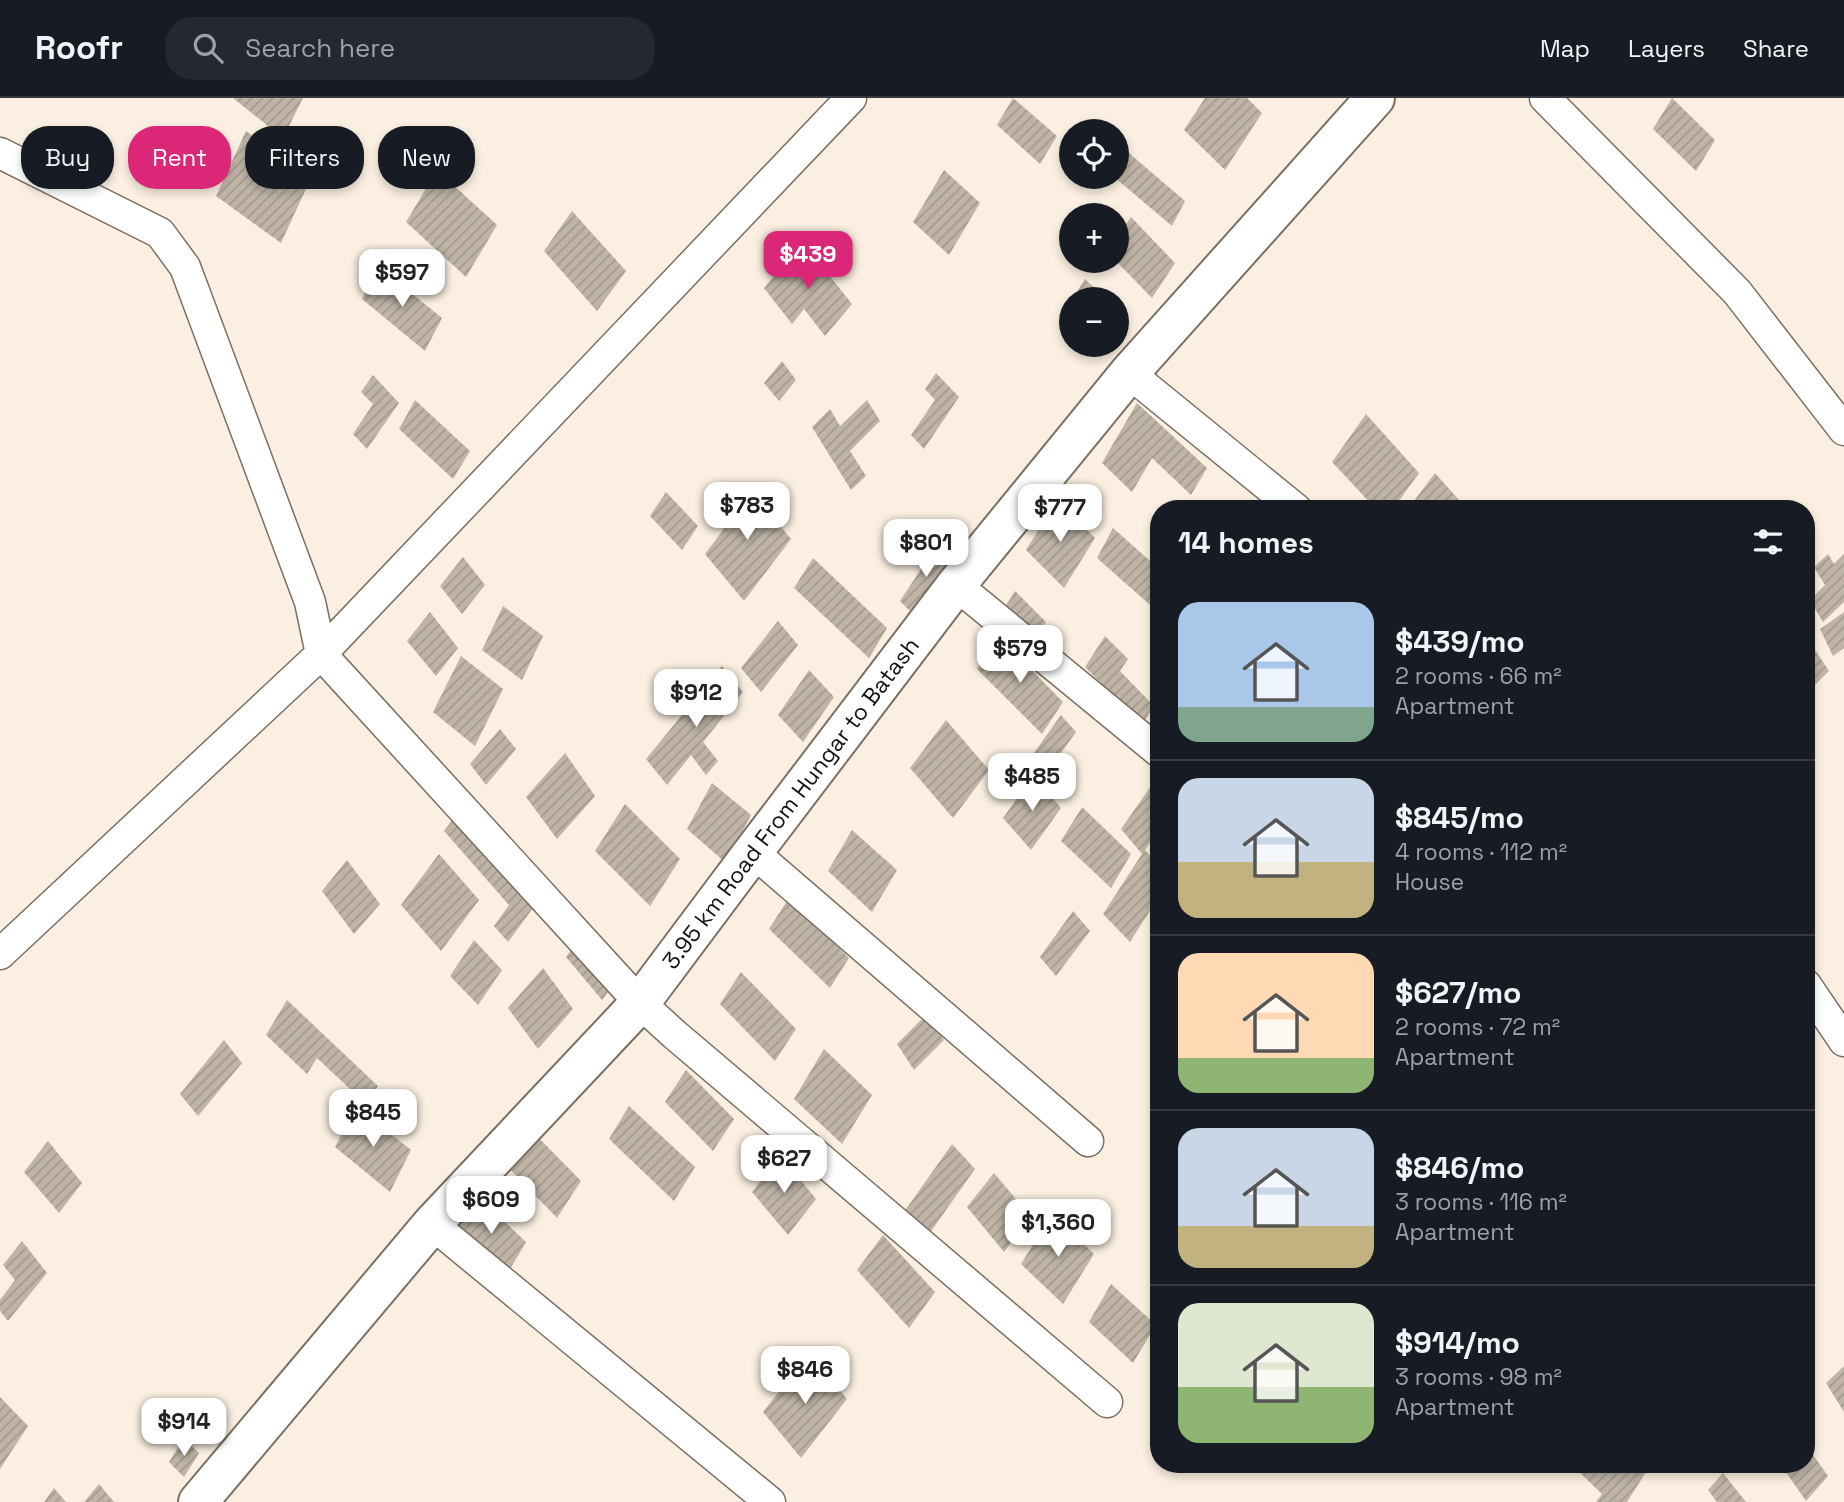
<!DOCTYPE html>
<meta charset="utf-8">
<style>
:root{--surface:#171b24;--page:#242831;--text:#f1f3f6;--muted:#9ea1a6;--line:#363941;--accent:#db2777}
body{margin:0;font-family:"Space Grotesk",sans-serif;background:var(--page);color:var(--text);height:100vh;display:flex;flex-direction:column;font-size:26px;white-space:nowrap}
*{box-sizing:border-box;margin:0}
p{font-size:23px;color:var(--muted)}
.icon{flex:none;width:38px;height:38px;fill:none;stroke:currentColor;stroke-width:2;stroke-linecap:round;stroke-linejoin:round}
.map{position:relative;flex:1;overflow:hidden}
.side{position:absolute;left:1150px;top:402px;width:665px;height:973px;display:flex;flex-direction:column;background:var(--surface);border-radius:28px;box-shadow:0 4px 10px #0003}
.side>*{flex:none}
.hud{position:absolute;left:21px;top:28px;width:665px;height:63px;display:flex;gap:14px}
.tools{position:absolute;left:1059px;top:21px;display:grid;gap:14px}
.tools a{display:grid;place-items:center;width:70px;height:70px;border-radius:50%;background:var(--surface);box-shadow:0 4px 10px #0003;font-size:35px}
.price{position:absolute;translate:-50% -60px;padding:0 16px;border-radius:14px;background:#fff;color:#222;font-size:23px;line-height:46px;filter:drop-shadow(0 2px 4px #0008)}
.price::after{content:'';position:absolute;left:50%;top:42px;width:21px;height:16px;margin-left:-10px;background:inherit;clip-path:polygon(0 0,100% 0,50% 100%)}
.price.on{background:var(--accent);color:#fff}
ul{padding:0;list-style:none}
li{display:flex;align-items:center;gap:21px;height:175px;padding:0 28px}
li+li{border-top:2px solid var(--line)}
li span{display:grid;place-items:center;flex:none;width:196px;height:140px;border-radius:21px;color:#555}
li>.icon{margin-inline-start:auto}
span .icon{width:84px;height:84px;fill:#fffc;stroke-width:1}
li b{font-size:30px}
h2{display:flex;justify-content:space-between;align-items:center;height:84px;padding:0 28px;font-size:30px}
.chip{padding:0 24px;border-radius:28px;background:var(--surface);box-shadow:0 4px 10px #0003;font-size:24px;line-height:63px}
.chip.on{background:var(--accent);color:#fff}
header{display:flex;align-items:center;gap:42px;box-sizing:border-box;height:98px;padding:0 35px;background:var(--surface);border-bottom:2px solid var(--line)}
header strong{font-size:33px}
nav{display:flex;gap:38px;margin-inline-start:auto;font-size:24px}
.search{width:490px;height:63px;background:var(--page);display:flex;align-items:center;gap:18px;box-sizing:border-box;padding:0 24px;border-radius:28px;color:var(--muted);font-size:26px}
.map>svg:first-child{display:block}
.building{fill:url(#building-hatch)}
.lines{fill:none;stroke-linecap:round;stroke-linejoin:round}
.street-casing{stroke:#7a7063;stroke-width:33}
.secondary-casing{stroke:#7a7063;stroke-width:42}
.street{stroke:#fff;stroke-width:30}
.secondary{stroke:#fff;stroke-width:38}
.labels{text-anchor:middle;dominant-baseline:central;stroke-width:6;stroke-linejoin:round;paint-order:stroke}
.street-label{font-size:23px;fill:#17130e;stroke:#fefefe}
</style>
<header>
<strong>Roofr</strong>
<div class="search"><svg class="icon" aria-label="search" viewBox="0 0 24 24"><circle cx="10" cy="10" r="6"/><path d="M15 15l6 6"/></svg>Search here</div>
<nav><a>Map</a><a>Layers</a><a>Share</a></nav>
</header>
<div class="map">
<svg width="1844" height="1404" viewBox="0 0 1844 1404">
<defs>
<pattern id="building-hatch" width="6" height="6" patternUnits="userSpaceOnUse" patternTransform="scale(1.75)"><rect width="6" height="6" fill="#bfb4a6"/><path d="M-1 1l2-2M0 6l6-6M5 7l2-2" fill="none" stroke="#a39a8e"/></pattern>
</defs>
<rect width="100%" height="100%" fill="#faefe0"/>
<path class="building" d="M233 0H303L283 40Z
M1013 0 1057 38 1040 66 997 27Z
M1205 0H1247L1262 15 1225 72 1184 32Z
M1672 0 1715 42 1696 73 1653 31Z
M246 33 311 80 281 145 216 98Z
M1116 44 1185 103 1172 128 1114 79H1116Z
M437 72 497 127 466 179 406 124Z
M944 72 980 105 949 157 913 124Z
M572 113 626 173 597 213 544 153Z
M1131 119 1175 165 1152 200 1116 163V141Z
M803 144 852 206 825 238 804 211 792 226 764 190Z
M378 168 442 220 425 253 362 201Z
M1085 181 1106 201H1079L1075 197Z
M1116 212 1129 223 1118 240 1116 238Z
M782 263 796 282 779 303 764 285Z
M936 275 959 299 924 351 911 337 935 302 925 291Z
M373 277 399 305 367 351 353 336 373 306 361 294Z
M415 302 470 353 453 381 399 331Z
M867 302 880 323 850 353 866 378 851 392 812 329 830 311 840 328Z
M1137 305 1207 370 1191 397 1152 360 1132 394 1102 365Z
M1366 316 1419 375 1393 411H1376L1332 364Z
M1435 375 1467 411H1408Z
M744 384 791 441 744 503 705 456 729 424 720 414Z
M666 394 698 428 682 452 650 418Z
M1057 402 1095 440 1064 490 1026 452Z
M1113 430 1158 470V514L1097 460Z
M938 445 952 459 914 517 900 503Z
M1828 456 1834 466 1844 456V504L1823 524 1810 502 1825 487 1814 469Z
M463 459 485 487 462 516 440 488Z
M813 460 887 530 869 560 794 490Z
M1015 493 1046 524 1033 545 1002 514Z
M503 508 543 538 522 582 482 552Z
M430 514 458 550 436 578 407 543Z
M1844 514V550L1833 558 1820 531Z
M778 523 798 547 761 594 741 570Z
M998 538 1063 604 1042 636 977 571Z
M1105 538 1128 561 1120 573 1154 608 1142 627 1085 569Z
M1811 546 1829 573 1806 596V551Z
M461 558 503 591 475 648 433 614Z
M722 568 743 594 703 644 718 663 706 677 691 657 667 687 646 661Z
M809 572 834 599 803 644 778 617Z
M1061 617 1076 634 1046 676 1031 659Z
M946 622 989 672 953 720 910 670Z
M500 631 516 651 486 687 470 666Z
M565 655 595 698 557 741 526 699Z
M1033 678 1061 710 1031 752 1003 720Z
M1158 678V733L1145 752 1158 766V800L1130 844 1103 816 1142 756 1121 731Z
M712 685 751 717 726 765 687 731Z
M625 706 680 761 650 808 595 753Z
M1082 709 1131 756 1111 790 1061 743Z
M460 712 539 802 508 844 494 828 509 807 444 733Z
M852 732 897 772 872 814 828 773Z
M439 756 479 802 441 853 401 807Z
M347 762 380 806 354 836 322 793Z
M789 800 849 860 830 890 769 831Z
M1073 813 1090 833 1056 878 1040 859Z
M579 841 616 884 602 902 566 859Z
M474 842 502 872 478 907 450 878Z
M543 870 573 911 538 951 508 910Z
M741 874 796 931 775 963 720 906Z
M287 902 378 988 366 1006 317 960 307 976 266 937Z
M927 916 944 942 914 972 897 946Z
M224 942 242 965 198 1018 180 996Z
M824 951 872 997 842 1046 794 1001Z
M686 972 734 1021 713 1053 665 1004Z
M356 1008 411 1052 390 1094 335 1049Z
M629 1008 695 1069 674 1103 609 1041Z
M528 1029 581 1083 557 1120 504 1065Z
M48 1043 82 1085 59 1115 24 1074Z
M952 1046 975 1071 927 1139 904 1114Z
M780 1057 816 1101 788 1137 752 1094Z
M994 1075 1031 1119 1004 1154 967 1109Z
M477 1097 526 1144 506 1178 456 1132Z
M1052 1116 1094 1156 1063 1206 1021 1166Z
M883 1137 935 1194 909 1230 857 1172Z
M22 1143 47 1175 8 1223 0 1213V1202L15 1182 3 1167Z
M1111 1186 1156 1227 1133 1265 1089 1224Z
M809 1255 847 1301 801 1360 763 1314Z
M1844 1268V1314L1826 1285Z
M0 1299 28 1328 0 1371Z
M184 1340 199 1355 184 1379 169 1364Z
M1806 1347 1828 1378 1806 1403 1781 1367H1806Z
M1572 1367H1639L1646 1374 1627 1404H1596L1602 1396Z
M1723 1375 1746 1404H1717L1708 1392Z
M99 1386 114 1404H84Z
M54 1390 66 1404H44Z"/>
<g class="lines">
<g class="street-casing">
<path id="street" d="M1545 0 1737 194 1844 332
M0 55 160 135 185 169 310 504 321 556 640 905 674 936 1107 1304
M1129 275 1296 411
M956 487 1158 653
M753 754 1088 1043
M0 856 321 556 851 0
M1806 887 1844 943
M432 1126 770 1404"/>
</g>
<g class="secondary-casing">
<g id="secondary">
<path id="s1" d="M198 1404 432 1126 640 905 753 754 956 487 1129 275 1375 0"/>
</g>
</g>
<use href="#street" class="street"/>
<use href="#secondary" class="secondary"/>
</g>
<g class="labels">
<g class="street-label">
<text stroke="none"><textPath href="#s1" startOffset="917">3.95 km Road From Hungar to Batash</textPath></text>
</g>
</g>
</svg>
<div class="tools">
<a><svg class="icon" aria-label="locate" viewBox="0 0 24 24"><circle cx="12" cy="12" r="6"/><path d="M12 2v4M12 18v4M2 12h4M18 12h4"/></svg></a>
<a>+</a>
<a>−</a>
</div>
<b class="price on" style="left:808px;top:193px">$439</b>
<b class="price" style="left:402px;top:211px">$597</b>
<b class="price" style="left:747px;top:444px">$783</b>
<b class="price" style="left:1060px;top:446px">$777</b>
<b class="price" style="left:926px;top:481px">$801</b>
<b class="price" style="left:1020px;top:587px">$579</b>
<b class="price" style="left:696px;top:631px">$912</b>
<b class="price" style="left:1032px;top:715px">$485</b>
<b class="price" style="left:373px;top:1051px">$845</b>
<b class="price" style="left:784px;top:1097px">$627</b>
<b class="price" style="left:491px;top:1138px">$609</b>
<b class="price" style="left:1058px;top:1161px">$1,360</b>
<b class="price" style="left:805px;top:1308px">$846</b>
<b class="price" style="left:184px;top:1360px">$914</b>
<div class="hud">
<a class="chip">Buy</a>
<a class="chip on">Rent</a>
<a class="chip">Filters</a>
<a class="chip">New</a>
</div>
<section class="side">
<h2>14 homes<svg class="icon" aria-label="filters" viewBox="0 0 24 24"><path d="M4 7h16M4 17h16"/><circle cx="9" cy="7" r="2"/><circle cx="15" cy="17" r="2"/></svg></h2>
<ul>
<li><span style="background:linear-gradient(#a9c7e8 75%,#7fa58c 0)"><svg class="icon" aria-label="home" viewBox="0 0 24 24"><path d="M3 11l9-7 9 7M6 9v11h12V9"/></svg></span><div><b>$439/mo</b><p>2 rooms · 66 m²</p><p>Apartment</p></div></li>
<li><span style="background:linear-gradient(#c9d6e8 60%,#c2b280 0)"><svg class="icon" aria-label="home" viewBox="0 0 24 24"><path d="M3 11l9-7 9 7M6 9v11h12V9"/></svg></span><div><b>$845/mo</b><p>4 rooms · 112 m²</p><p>House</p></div></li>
<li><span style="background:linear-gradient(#ffd9b3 75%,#8fb573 0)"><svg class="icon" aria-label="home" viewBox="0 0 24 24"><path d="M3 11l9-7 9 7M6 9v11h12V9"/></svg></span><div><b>$627/mo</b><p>2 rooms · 72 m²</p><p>Apartment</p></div></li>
<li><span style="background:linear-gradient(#c9d6e8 70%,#c2b280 0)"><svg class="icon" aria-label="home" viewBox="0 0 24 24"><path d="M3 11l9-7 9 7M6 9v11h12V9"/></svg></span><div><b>$846/mo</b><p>3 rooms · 116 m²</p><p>Apartment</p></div></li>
<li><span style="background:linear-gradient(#dfe7d0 60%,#8fb573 0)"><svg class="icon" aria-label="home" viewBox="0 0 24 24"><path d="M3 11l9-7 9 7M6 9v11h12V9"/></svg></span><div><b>$914/mo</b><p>3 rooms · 98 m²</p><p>Apartment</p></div></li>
</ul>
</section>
</div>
